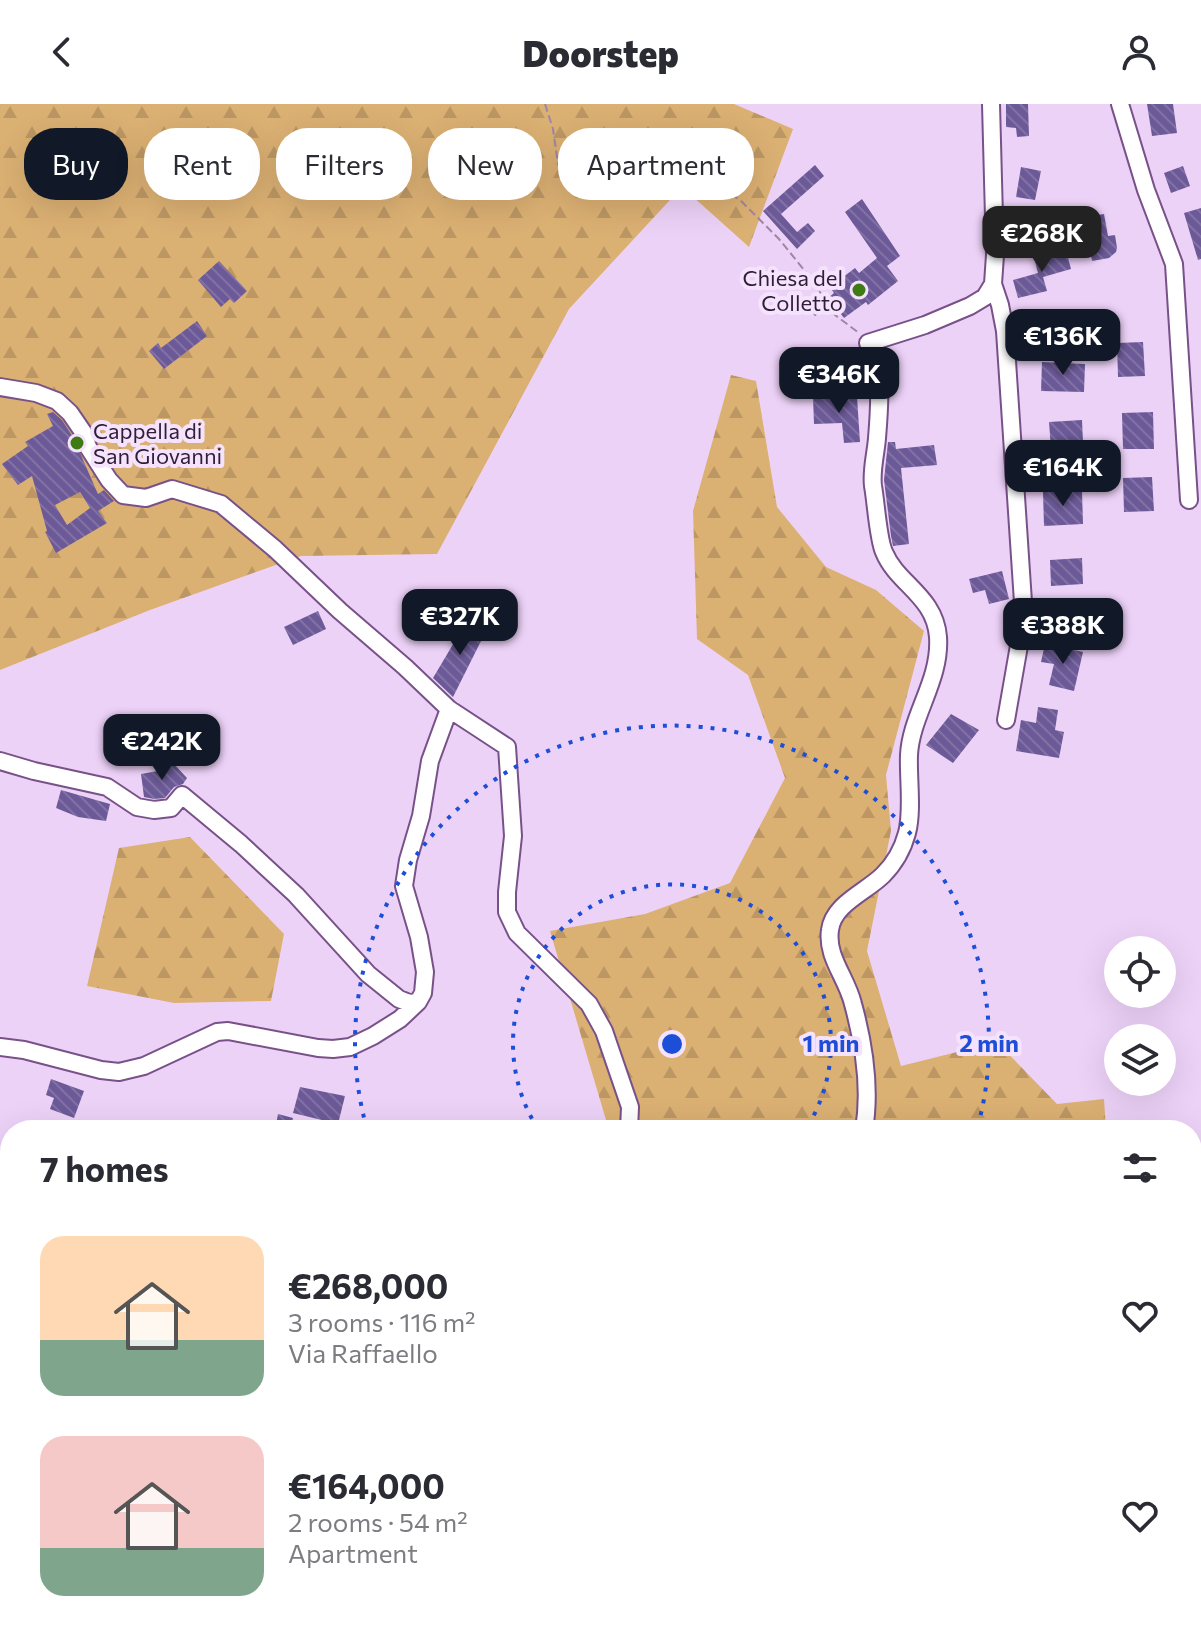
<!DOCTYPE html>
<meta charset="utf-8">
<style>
:root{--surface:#fff;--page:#f2f2f3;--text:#2b2b33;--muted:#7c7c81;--accent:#111827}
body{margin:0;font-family:Commissioner,sans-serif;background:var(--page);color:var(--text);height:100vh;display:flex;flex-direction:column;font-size:30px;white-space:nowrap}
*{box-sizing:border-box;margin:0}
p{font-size:26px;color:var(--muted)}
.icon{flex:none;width:44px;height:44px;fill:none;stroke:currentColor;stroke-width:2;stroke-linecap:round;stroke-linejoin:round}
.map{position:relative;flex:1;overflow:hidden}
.details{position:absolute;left:0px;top:1016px;width:1202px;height:514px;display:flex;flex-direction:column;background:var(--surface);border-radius:32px 32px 0 0;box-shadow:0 8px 32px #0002}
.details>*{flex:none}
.guide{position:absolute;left:24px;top:24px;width:800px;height:72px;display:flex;gap:16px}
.fabs{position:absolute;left:1104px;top:832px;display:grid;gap:16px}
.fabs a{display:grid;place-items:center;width:72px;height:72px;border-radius:50%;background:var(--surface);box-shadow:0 8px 32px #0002;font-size:40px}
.price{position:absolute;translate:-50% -68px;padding:0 18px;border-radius:16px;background:var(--accent);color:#fff;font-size:26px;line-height:52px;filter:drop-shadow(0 2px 4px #0008)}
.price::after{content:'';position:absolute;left:50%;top:48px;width:24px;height:18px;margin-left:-12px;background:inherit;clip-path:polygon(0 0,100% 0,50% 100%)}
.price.active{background:#222;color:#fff}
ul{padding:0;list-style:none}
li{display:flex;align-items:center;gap:24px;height:200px;padding:0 40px}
li span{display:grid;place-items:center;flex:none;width:224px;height:160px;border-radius:24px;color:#555}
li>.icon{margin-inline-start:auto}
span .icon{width:96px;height:96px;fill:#fffc;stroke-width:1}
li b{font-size:34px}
h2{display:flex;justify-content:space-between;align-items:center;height:96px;padding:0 40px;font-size:34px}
.chip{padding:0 28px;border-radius:32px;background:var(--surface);box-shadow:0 8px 32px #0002;font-size:28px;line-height:72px}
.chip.active{background:var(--accent);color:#fff}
header{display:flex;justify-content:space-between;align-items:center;height:104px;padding:0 40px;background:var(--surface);font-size:36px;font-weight:800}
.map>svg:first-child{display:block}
.forest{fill:url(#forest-firs)}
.building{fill:url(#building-back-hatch);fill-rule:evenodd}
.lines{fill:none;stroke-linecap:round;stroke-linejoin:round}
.street-casing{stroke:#795189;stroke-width:20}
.path{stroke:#9d86a6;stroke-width:2;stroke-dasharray:8 4;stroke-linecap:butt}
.street{stroke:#fff;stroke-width:16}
.ring{fill:none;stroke:#1d4ed8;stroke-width:4;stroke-dasharray:4 8}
.poi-dot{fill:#3f7b15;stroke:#f5e3fd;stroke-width:3}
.labels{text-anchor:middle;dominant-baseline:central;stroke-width:8;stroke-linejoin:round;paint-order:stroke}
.poi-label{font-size:22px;fill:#2f1e36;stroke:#f5e3fd;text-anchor:end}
.centre{fill:#1d4ed8;stroke:#f5e3fd;stroke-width:4}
.ring-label{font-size:24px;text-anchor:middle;font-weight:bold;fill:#1d4ed8;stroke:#f5e3fd;stroke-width:8;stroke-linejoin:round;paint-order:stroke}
</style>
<header><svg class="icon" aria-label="back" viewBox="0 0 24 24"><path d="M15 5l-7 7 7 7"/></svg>Doorstep<svg class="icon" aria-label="person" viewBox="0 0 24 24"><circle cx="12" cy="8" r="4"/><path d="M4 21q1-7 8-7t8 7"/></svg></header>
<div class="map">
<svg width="1201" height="1529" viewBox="0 0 1201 1529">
<defs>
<pattern id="forest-firs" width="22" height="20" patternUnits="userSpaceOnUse" patternTransform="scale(2)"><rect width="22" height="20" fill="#dbb073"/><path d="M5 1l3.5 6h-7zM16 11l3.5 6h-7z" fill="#bc9764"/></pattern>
<pattern id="building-back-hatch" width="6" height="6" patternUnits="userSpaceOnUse" patternTransform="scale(2)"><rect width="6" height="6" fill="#6c5a98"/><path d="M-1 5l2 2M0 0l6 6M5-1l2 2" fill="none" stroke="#8172a3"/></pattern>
</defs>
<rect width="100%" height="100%" fill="#edd2f8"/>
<path class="forest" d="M0 0H734L793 25 749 143 682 83 569 205 437 450 301 452 150 506 0 566Z
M731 271 756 277 777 403 826 463 876 486 924 527 886 671 891 727 867 847 901 962 997 938 1057 1000 1104 995 1106 1026H609L550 827 645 810 730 779 785 674 748 571 697 535 693 407Z
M190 733 284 830 271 897 174 899 87 882 119 744Z
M894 1520H1016L1002 1529H901Z"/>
<path class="building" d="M1006 0H1028L1029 32 1017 33 1016 24 1006 23Z
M1147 0H1173L1177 29 1152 32Z
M815 61 824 72 781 110 797 128 808 119 815 127 797 145 763 107Z
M1183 62 1190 82 1171 89 1164 69Z
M1021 63 1041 67 1035 96 1016 93Z
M862 95 900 152 887 162 898 177 868 201 866 198 844 214 834 201 815 212 812 208 834 189 830 183 855 164 859 169 877 154 845 108Z
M1201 104V155L1198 156 1184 109Z
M1104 110 1108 132 1115 131 1117 144 1116 148 1109 154 1092 157 1084 113Z
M1066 146 1071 165 1043 173 1047 187 1018 194 1013 176 1038 169 1034 154Z
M219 157 247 187 234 199 230 195 221 203 198 176Z
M197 217 207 232 164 265 149 247 158 239 161 244Z
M1143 238 1145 272 1118 273 1117 239Z
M1042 258 1085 260 1084 288 1041 287Z
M813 292 857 293 860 338 844 339 842 319 814 320Z
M53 308 62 316 73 333 98 390 104 386 114 397 98 407 107 419 56 449 45 428 47 427 32 372 18 381 2 360 28 342 25 338 53 322 47 310ZM80 388 90 404 67 421 55 401Z
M1153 308 1154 345H1123L1122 309Z
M1082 316 1084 360 1056 361 1055 344 1051 345 1049 318Z
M888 338H895L896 345 934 341 937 361 901 364 909 440 893 442 891 432 884 376Z
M1152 373 1154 407 1124 408 1123 374Z
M1082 387 1083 420 1044 422 1043 388Z
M1082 454 1083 480 1051 482 1050 456Z
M1002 467 1009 495 989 500 985 486 973 489 969 475Z
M318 507 326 525 293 541 284 523Z
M468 515 487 525 453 593 433 574Z
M1045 540 1083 548 1074 587 1049 581 1054 560 1041 558Z
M1038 603 1058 606 1055 626 1064 628 1059 654 1016 647 1021 616 1036 619Z
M951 610 979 626 953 659 926 641Z
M171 657 187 674 183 680 174 683 165 694 154 695 144 693 141 670 163 666Z
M61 686 110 700 106 717 78 713 56 704Z
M51 975 84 987 74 1014 50 1005 54 994 46 991Z
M300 983 345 992 338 1020 293 1009Z
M278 1010 293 1014 290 1026H275Z"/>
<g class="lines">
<g class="street-casing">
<path id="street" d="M1120 0 1146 86 1174 160 1189 396
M993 180 1000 201 1005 227 1024 513 1006 616
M0 283 36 289 57 297 70 309 83 328 88 343 109 376 123 391 146 394 172 385 221 400 275 445 340 507 405 563 449 605 507 643 513 732 507 788V808L517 829 589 900 604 927 630 1003 629 1026
M0 657 34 667 107 683 137 703 154 706 171 704 182 691 241 740 296 791 368 870 399 895 409 899 418 898
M0 943 24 946 101 966 119 968 144 962 217 928 228 927 318 944 333 945 350 943 373 932 400 915 418 898 423 889 425 868 419 833 404 782 408 756 421 712 430 657 449 605
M864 1026C871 984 864 940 853 900 847 874 826 853 830 826 833 800 866 788 883 771 894 760 903 744 907 729 913 707 908 674 909 651 911 611 941 576 938 533 935 492 897 480 884 448 878 435 876 398 873 382 871 366 876 349 877 334 879 310 884 256 868 239L925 221 970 202 985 193 993 180 995 151 991 0
M1049 1529 1066 1520"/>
</g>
<path class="path" d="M545 0 553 25 558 60 563 70 570 74 583 73 610 62 631 57 662 59 687 65 716 81 740 96 779 135 809 172 835 211 859 229"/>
<use href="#street" class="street"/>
</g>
<g class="ring">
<path d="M538 1025A159 159 0 1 1 806 1025"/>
<path d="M367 1025A317 317 0 1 1 977 1025"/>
</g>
<g class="poi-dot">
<circle cx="859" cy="186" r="8"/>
<circle cx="77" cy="339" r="8"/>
</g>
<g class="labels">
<g class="poi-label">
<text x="843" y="173">Chiesa del<tspan x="843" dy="25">Colletto</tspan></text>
<text x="93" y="326" text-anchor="start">Cappella di<tspan x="93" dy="25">San Giovanni</tspan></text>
</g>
</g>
<circle cx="672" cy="940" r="12" class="centre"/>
<g class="ring-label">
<text x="831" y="948">1 min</text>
<text x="989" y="948">2 min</text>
</g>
</svg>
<div class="fabs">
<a><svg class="icon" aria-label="locate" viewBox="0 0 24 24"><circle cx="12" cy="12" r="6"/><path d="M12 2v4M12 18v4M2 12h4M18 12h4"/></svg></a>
<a><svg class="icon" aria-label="layers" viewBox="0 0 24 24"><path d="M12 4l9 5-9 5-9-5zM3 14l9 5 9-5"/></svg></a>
</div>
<b class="price active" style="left:1042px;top:170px">€268K</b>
<b class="price" style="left:1063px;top:273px">€136K</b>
<b class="price" style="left:839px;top:311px">€346K</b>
<b class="price" style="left:1063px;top:404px">€164K</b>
<b class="price" style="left:460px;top:553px">€327K</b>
<b class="price" style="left:1063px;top:562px">€388K</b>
<b class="price" style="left:162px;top:678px">€242K</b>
<div class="guide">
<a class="chip active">Buy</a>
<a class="chip">Rent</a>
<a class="chip">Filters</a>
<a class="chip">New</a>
<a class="chip">Apartment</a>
</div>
<section class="details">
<h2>7 homes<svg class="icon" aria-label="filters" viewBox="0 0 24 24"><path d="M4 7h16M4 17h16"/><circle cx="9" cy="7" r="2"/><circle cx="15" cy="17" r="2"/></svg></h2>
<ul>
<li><span style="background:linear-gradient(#ffd9b3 65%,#7fa58c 0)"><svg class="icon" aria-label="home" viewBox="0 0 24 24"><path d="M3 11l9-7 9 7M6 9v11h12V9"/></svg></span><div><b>€268,000</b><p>3 rooms · 116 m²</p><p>Via Raffaello</p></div><svg class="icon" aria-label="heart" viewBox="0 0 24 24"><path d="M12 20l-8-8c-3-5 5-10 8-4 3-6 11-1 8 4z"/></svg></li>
<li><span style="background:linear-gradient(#f6c9c9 70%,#7fa58c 0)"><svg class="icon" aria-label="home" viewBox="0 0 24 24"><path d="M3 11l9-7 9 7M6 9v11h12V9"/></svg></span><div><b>€164,000</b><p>2 rooms · 54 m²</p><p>Apartment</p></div><svg class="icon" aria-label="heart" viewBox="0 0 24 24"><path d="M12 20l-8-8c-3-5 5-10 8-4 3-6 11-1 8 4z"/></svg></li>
</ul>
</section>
</div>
